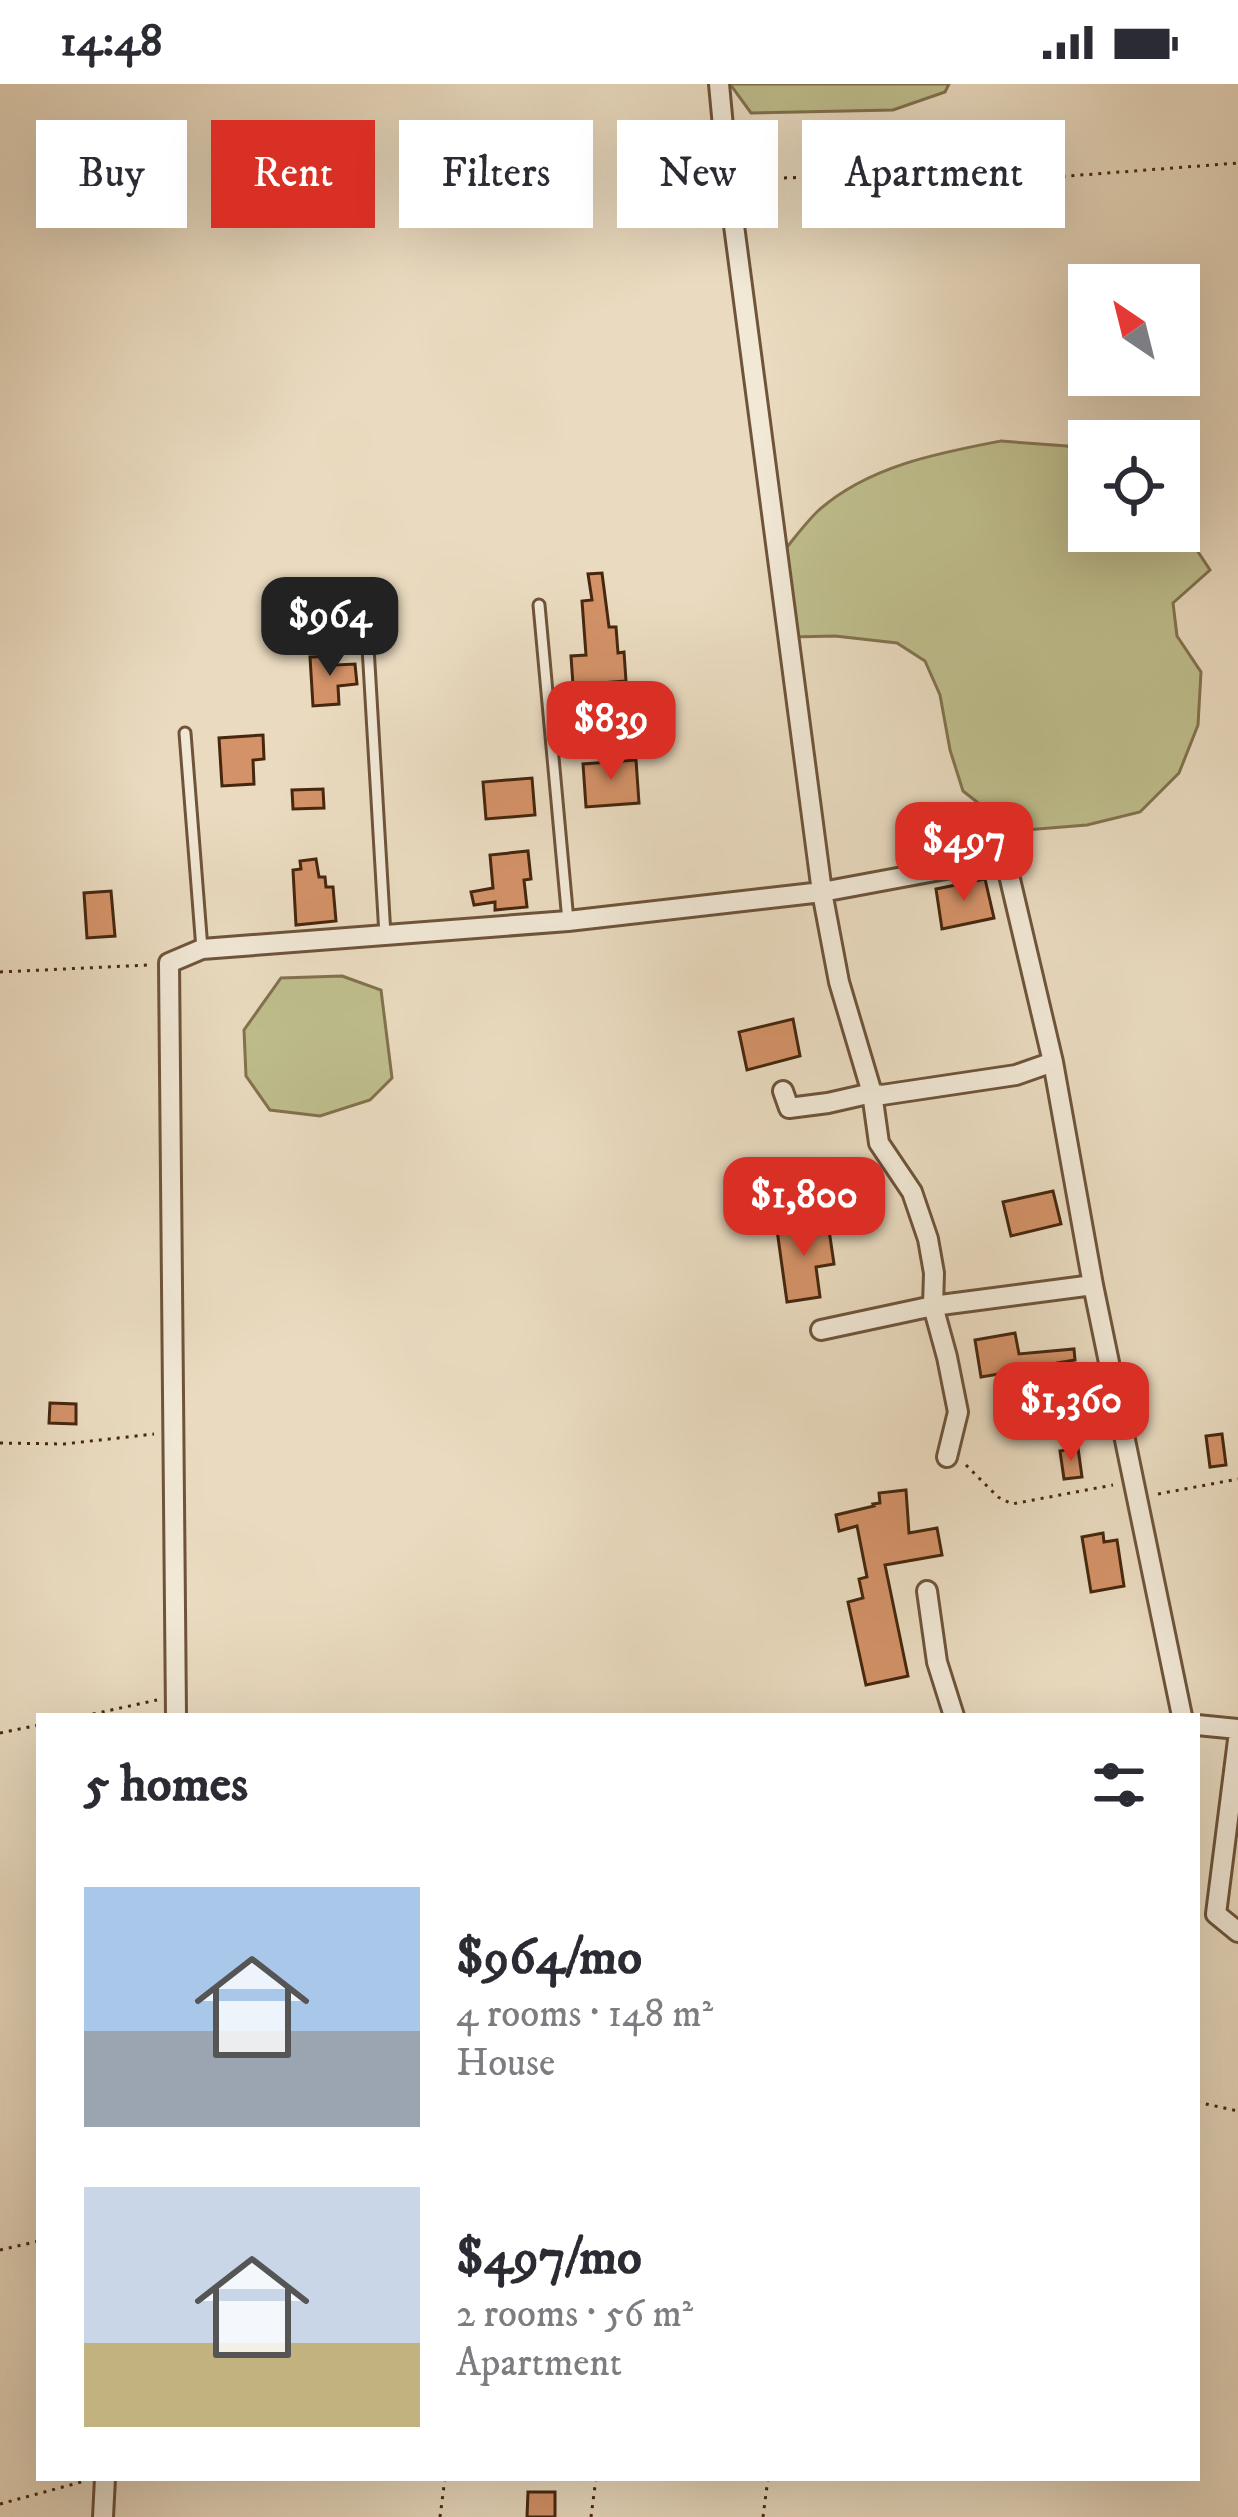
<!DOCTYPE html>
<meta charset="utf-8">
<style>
:root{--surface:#fff;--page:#f2f2f3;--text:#2b2b33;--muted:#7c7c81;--accent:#d93025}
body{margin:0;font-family:"IM FELL DW Pica",serif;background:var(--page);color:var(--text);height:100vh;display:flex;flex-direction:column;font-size:45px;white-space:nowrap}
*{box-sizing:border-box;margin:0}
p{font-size:39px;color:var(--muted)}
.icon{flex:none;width:66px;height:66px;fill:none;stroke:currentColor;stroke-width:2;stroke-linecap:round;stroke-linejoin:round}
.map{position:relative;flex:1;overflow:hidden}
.panel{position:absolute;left:36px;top:1629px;width:1164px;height:768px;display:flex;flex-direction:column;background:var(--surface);border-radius:0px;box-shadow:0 12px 48px #0002}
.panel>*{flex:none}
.guide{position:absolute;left:36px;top:36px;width:1167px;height:108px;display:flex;gap:24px}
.needle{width:78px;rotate:325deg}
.tools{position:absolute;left:1068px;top:180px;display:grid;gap:24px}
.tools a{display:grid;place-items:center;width:132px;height:132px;border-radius:0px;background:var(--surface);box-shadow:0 12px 48px #0002;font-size:60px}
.price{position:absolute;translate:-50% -102px;padding:0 27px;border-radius:24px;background:var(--accent);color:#fff;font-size:39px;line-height:78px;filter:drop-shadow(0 3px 6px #0008)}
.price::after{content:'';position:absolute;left:50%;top:72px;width:36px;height:27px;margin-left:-18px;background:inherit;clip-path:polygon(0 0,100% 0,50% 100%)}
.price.current{background:#222;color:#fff}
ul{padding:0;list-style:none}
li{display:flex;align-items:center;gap:36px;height:300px;padding:0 48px}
li span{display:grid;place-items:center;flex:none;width:336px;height:240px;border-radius:0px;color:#555}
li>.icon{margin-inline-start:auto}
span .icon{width:144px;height:144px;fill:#fffc;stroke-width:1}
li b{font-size:51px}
h2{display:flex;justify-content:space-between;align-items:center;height:144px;padding:0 48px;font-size:51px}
.tag{padding:0 42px;border-radius:0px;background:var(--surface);box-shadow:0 12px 48px #0002;font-size:42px;line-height:108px}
.tag.current{background:var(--accent);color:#fff}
.status{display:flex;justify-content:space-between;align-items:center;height:84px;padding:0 60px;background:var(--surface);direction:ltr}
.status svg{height:33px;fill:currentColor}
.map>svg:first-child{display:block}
.green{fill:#bfbe8d;stroke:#82724e;stroke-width:3}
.building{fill:#d49268;stroke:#46270e;stroke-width:3}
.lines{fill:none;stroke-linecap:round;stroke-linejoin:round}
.lane-casing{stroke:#6f543a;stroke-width:15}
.street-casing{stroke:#6f543a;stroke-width:24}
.path{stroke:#46270e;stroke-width:3;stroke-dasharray:3 6;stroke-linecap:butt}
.lane{stroke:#f1e8d6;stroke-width:9}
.street{stroke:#f1e8d6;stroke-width:18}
</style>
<div class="status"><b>14:48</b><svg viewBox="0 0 49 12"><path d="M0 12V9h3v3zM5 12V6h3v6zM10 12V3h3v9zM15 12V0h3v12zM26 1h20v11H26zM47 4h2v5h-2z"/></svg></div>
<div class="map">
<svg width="1238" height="2433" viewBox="0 0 1238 2433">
<rect width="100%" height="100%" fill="#eadbc0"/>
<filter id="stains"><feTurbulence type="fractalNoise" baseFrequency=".00167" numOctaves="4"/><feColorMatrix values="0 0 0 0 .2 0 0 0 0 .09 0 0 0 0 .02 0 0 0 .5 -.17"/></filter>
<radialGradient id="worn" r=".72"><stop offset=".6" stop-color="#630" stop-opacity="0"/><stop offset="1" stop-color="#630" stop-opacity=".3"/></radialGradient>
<path class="green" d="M730 0H949L945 8 893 26 751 29Z
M1001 357 1067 362 1089 374V447H1179V439L1210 486 1173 519 1177 552 1201 588 1198 641 1179 689 1140 728 1087 741 1014 747 963 707 950 666 940 611 925 577 897 559 835 552 793 553 782 469C794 455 806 438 819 426 869 382 938 369 1001 357Z
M342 892 381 906 392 994 370 1016 320 1032 270 1026 246 992 244 946 281 894Z"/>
<path class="building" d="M602 489 609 543H616L618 569 624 568 626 597 573 601 571 572 586 571 582 517 592 516 588 490Z
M336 572V581L355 580 357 600 338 602 339 620 313 622 310 573Z
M263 651 264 675 253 676 254 700 222 702 219 654Z
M636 676 639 719 586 723 583 680Z
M532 694 535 731 486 735 483 698Z
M323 705 324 724 293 725 292 706Z
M528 767 531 795 524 796 527 823 495 826V818L474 821 471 808 493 804 490 771Z
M316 775 319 793H325L326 803H333L336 837 296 841 293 786 301 785 300 777Z
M985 795 994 834 942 845 936 805Z
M111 807 115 852 87 854 84 809Z
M793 935 800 972 747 986 739 948Z
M1053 1107 1061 1140 1011 1152 1003 1118Z
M828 1139 834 1180 816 1183 820 1213 787 1218 777 1146Z
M1015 1249 1019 1270 1074 1265 1075 1276 1057 1279 1058 1296 1041 1297 1040 1283 981 1293 975 1256Z
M50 1319 76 1320V1340L49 1339Z
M1222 1350 1226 1381 1210 1383 1206 1352Z
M1078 1364 1082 1393 1064 1395 1060 1367Z
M906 1406 909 1449 937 1444 942 1471 885 1481 908 1592 866 1601 848 1518 863 1514 859 1495 867 1493 857 1442 839 1447 836 1431 874 1422 873 1420 880 1419 879 1409Z
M1103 1449 1104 1458 1117 1456 1124 1502 1091 1508 1082 1453Z
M528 2408H555V2433H527Z"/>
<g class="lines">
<g class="lane-casing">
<path id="lane" d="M539 521 568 837
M368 563 385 851
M185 649 202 865"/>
</g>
<g class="street-casing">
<path id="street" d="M719 0 728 96 822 808 839 898 872 1009 879 1059 912 1108 928 1155 934 1189 933 1222 947 1273 958 1328 947 1373
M1053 978 1093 1201 1182 1632
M821 1246 933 1222 1093 1201
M927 1507 937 1578 954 1632
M176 1632 169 879 202 865 568 837 822 808 1005 774 1053 978 1016 991 882 1011 872 1009 828 1019 789 1024 783 1007
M1197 1641 1238 1645
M1238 1656 1216 1830 1238 1848
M103 2433 105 2394"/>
</g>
<path class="path" d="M748 95 816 93 951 101 1238 79
M0 888 149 881
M0 1359 64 1360 154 1350
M966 1381 998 1413 1012 1420 1113 1401
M1158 1410 1238 1395
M84 1632 157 1616
M0 1649 39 1641
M1197 2018 1238 2027
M0 2166 39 2157
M0 2420 85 2397
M440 2433 445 2394
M591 2433 596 2394
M763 2433 768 2394"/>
<use href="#lane" class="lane"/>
<use href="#street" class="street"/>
</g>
<rect width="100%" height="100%" filter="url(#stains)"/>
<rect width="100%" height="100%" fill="url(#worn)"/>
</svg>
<div class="tools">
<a><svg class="needle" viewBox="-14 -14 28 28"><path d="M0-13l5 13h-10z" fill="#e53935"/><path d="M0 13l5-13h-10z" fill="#7c7c81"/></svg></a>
<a><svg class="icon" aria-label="locate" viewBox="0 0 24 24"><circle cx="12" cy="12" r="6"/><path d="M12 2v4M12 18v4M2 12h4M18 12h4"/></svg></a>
</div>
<b class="price current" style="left:330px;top:595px">$964</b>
<b class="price" style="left:611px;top:699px">$839</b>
<b class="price" style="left:964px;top:820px">$497</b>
<b class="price" style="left:804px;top:1175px">$1,800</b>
<b class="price" style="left:1071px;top:1380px">$1,360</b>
<div class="guide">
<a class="tag">Buy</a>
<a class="tag current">Rent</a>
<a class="tag">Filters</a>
<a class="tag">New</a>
<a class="tag">Apartment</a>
</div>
<section class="panel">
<h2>5 homes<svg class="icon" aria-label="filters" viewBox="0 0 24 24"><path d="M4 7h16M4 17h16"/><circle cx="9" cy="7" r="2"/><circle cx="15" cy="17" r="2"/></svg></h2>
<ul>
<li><span style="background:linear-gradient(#a9c7e8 60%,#9aa5b1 0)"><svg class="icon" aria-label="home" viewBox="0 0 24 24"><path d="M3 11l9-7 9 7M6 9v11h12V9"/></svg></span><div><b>$964/mo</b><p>4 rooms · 148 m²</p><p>House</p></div></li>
<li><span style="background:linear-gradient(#c9d6e8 65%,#c2b280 0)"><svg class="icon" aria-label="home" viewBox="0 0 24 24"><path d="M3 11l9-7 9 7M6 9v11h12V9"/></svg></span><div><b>$497/mo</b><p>2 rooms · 56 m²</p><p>Apartment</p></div></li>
</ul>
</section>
</div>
